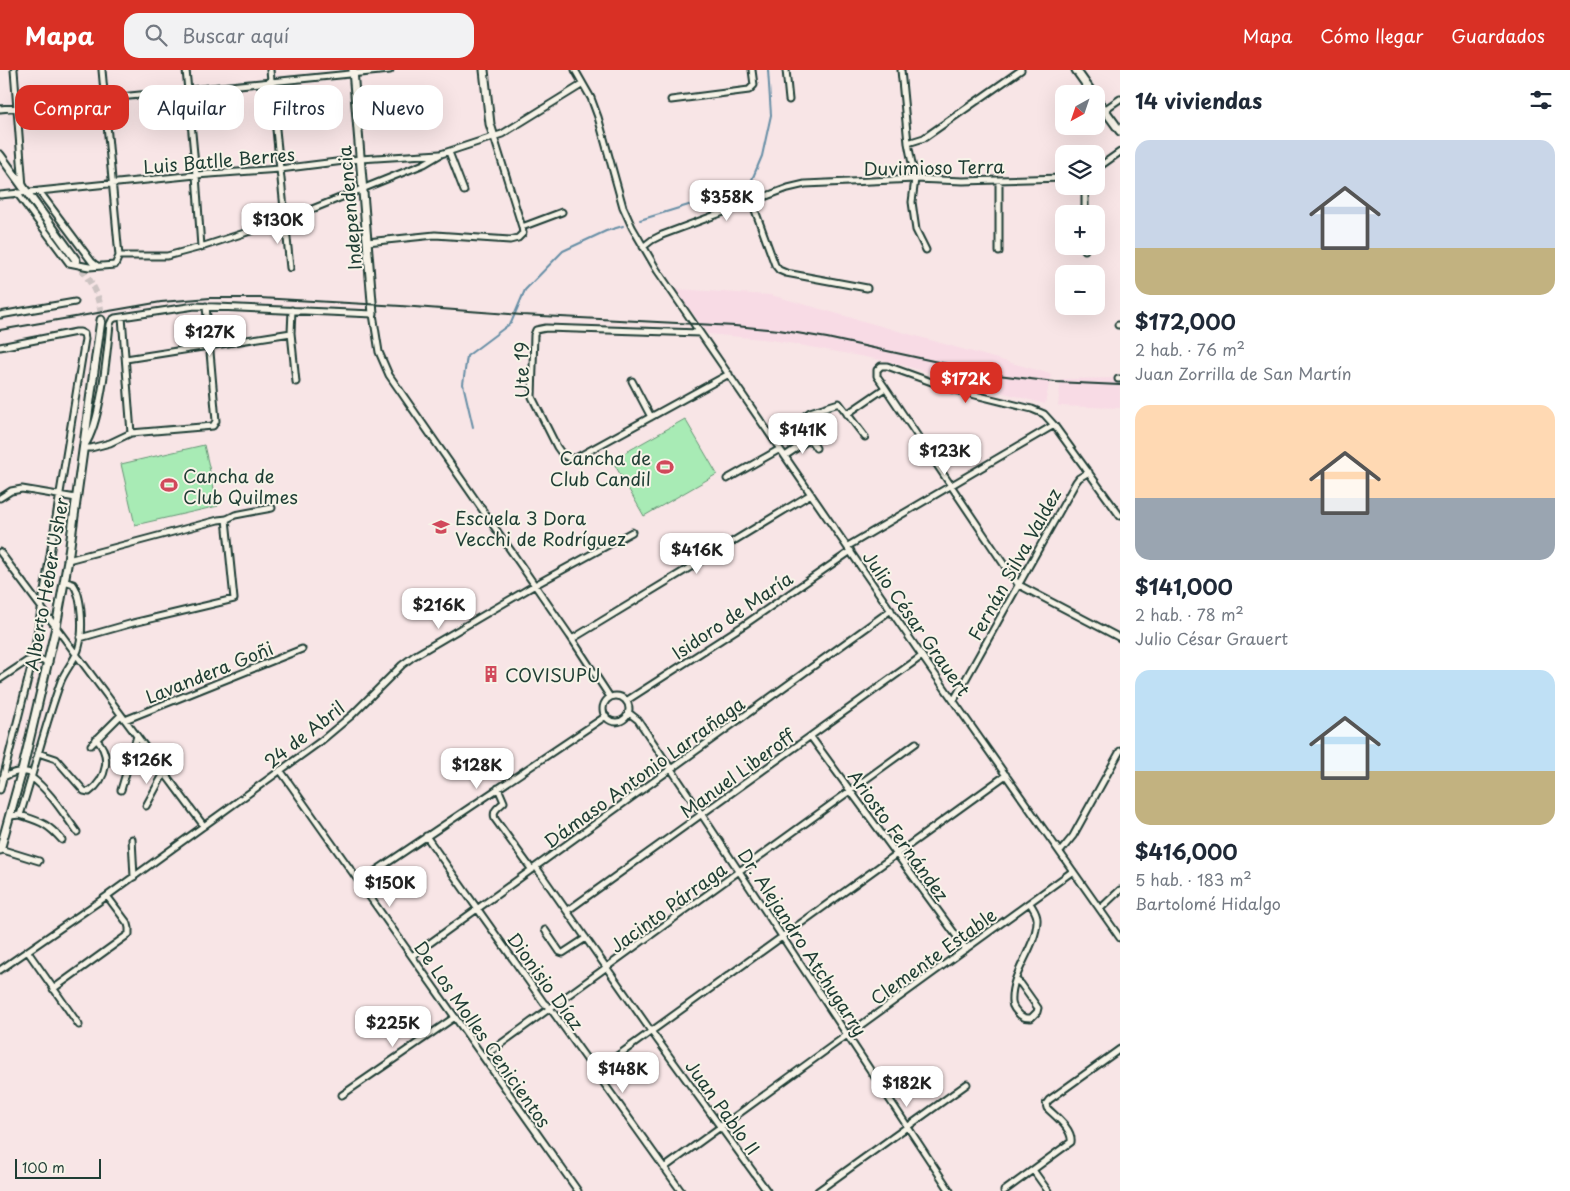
<!DOCTYPE html>
<html lang="es">
<meta charset="utf-8">
<style>
:root{--surface:#fff;--page:#f2f2f3;--text:#1f2937;--muted:#747a83;--accent:#d93025}
body{margin:0;font-family:"Playpen Sans",sans-serif;background:var(--page);color:var(--text);height:100vh;display:flex;flex-direction:column;font-size:19px;white-space:nowrap}
*{box-sizing:border-box;margin:0}
p{font-size:16px;color:var(--muted)}
.icon{flex:none;width:28px;height:28px;fill:none;stroke:currentColor;stroke-width:2;stroke-linecap:round;stroke-linejoin:round}
.map{position:relative;flex:1;overflow:hidden}
.details{display:flex;flex-direction:column;background:var(--surface);width:450px}
.details>*{flex:none}
.top-card{position:absolute;left:15px;top:15px;width:475px;height:45px;display:flex;gap:10px}
.needle{width:32px;rotate:220deg}
.tools{position:absolute;left:1055px;top:15px;display:grid;gap:10px}
.tools a{display:grid;place-items:center;width:50px;height:50px;border-radius:10px;background:var(--surface);box-shadow:0 5px 20px #0002;font-size:25px}
.scale{position:absolute;left:15px;bottom:12px;width:86px;box-sizing:border-box;padding-left:5px;border:2px solid #1f3d34;border-top:0;font-size:14px;line-height:18px;white-space:nowrap;color:#1f3d34;-webkit-text-stroke:4px #f7f3e8;paint-order:stroke}
.price{position:absolute;translate:-50% -42px;padding:0 11px;border-radius:10px;background:#fff;color:#222;font-size:16px;line-height:32px;filter:drop-shadow(0 1px 2px #0008)}
.price::after{content:'';position:absolute;left:50%;top:30px;width:15px;height:11px;margin-left:-8px;background:inherit;clip-path:polygon(0 0,100% 0,50% 100%)}
.price.selected{background:var(--accent);color:#fff}
ul{padding:0;list-style:none}
li{display:grid;align-content:center;gap:10px;height:265px;padding:0 15px}
li span{display:grid;place-items:center;height:155px;border-radius:15px;color:#555}
li>.icon{margin-inline-start:auto}
span .icon{width:90px;height:90px;fill:#fffc;stroke-width:1}
li b{font-size:21px}
h2{display:flex;justify-content:space-between;align-items:center;height:60px;padding:0 15px;font-size:21px}
.chip{padding:0 18px;border-radius:15px;background:var(--surface);box-shadow:0 5px 20px #0002;font-size:18px;line-height:45px}
.chip.selected{background:var(--accent);color:#fff}
header{display:flex;align-items:center;gap:30px;box-sizing:border-box;height:70px;padding:0 25px;background:var(--accent);color:#fff}
header strong{font-size:24px}
nav{display:flex;gap:28px;margin-inline-start:auto;font-size:18px}
.search{width:350px;height:45px;background:var(--page);display:flex;align-items:center;gap:12px;box-sizing:border-box;padding:0 18px;border-radius:15px;color:var(--muted);font-size:19px}
main{display:flex;flex:1;min-height:0}
.map>svg:first-child{display:block}
.built{fill:#f8dbe5}
.green{fill:#a8ebb5;stroke:#649474}
.lines{fill:none;stroke-linecap:round;stroke-linejoin:round}
.stream{stroke:#678fa6;stroke-width:2}
.secondary-tunnel{stroke:#cdc3c2;stroke-width:7;stroke-dasharray:7 3.5;stroke-linecap:butt}
.street-casing{stroke:#1f3d34;stroke-width:9}
.secondary-casing{stroke:#1f3d34;stroke-width:11}
.street{stroke:#f7f3e8;stroke-width:5}
.secondary{stroke:#f7f3e8;stroke-width:7}
.rail{stroke:#1f3d34;stroke-width:2}
.labels{text-anchor:middle;dominant-baseline:central;stroke-width:4;stroke-linejoin:round;paint-order:stroke}
.street-label{font-size:18px;fill:#1f3d34;stroke:#f7f3e8}
.poi-label{font-size:18px;fill:#1f3d34;stroke:#f7f3e8;text-anchor:start}
</style>
<header>
<strong>Mapa</strong>
<div class="search"><svg class="icon" aria-label="search" viewBox="0 0 24 24"><circle cx="10" cy="10" r="6"/><path d="M15 15l6 6"/></svg>Buscar aquí</div>
<nav><a>Mapa</a><a>Cómo llegar</a><a>Guardados</a></nav>
</header>
<main>
<div class="map">
<svg width="1120" height="1121" viewBox="0 0 1120 1121">
<rect width="100%" height="100%" fill="#f8e5e6"/>
<filter id="ink" filterUnits="userSpaceOnUse"><feTurbulence type="fractalNoise" baseFrequency=".02" numOctaves="2"/><feDisplacementMap in="SourceGraphic" scale="10" xChannelSelector="R" yChannelSelector="G"/><feConvolveMatrix kernelMatrix="1 2 1 2 8 2 1 2 1" color-interpolation-filters="sRGB"/></filter>
<g filter="url(#ink)">
<path class="built" d="M675 219 771 225 1051 304 1045 334 887 291 772 270 708 264Z
M1120 308V338L1058 336 1061 309Z"/>
<path class="green" d="M685 349 717 404 644 446 612 390Z
M204 375 218 436 135 455 121 394Z"/>
<g class="lines">
<path class="stream" d="M640 150 734 121 751 112 762 86 771 45 768 0
M473 357 463 314 467 286 511 253 525 220 563 181 606 161 623 156"/>
<path class="secondary-tunnel" d="M76 190C89 210 102 225 101 250"/>
<g class="street-casing">
<path id="street" d="M14 0 23 117
M186 0 196 105 201 177
M270 0 290 198
M575 0 591 28 598 47 623 137 632 157 657 200 922 586 1120 868
M786 0 789 30
M901 0 908 73 915 109 912 132 916 160 926 180
M671 30 749 20 754 15 752 0
M0 39 390 0
M1104 40 1120 29
M908 73 924 68 1021 0
M449 82 464 121
M1096 99 1120 82
M999 110V182
M1085 116V144
M39 121 92 192 97 196
M17 123 69 193 89 197 115 195 119 186 102 0
M0 125 196 105 280 99 360 89 440 84
M752 132 775 195 779 200 786 203 867 218
M522 157 562 142
M367 172 435 165 510 170 518 168 523 163 522 157 494 67
M1085 176V180
M643 177 652 170 662 165 788 118 805 114 915 109 963 111 1064 108
M119 186H167L201 177 285 150 424 94 441 84 502 64 583 14
M292 240 291 263 296 312
M0 245 75 232
M122 247 131 363
M1118 255H1120
M700 263 546 258 536 260 534 265 532 327 557 377 562 384 569 388H576L729 304
M0 277 76 262H80L84 264 85 269 33 589 0 720
M126 289 291 263
M1118 309H1120
M632 311 651 347
M847 344 885 318
M85 375C101 353 107 283 110 254L112 250 115 248 195 236 373 244 379 282 389 305 570 566 610 627
M83 378H91L110 373 131 363 213 356 216 351 206 236
M816 378 798 351 810 342 839 333 865 367
M785 386 810 369
M727 409 780 379
M0 428 11 421 22 419 76 428
M1120 446 1054 355 1044 344 1032 339 951 319 887 296H881L877 300V306L884 316 1013 508 1019 515 1120 568
M848 476 1054 355
M0 482 204 756
M68 490 218 450 227 449 235 445 272 438
M80 568 133 553 234 529 226 449
M572 569 811 424
M0 609 27 591 33 589 49 592
M603 639a13 13 0 1 1 26 0a13 13 0 1 1-26 0Z
M954 630 1076 412 1079 408 1089 402
M626 631 744 555 851 481
M629 643 638 650 702 745 950 1121
M125 650 302 579
M811 667 966 879
M91 675 121 645
M38 683 56 689 84 721 89 722C107 709 112 685 96 669
M280 700 578 1121
M31 707C50 721 63 743 77 762
M2 708C13 702 20 700 31 703
M498 718 504 732C498 738 492 740 495 749L532 800
M121 720 137 666
M146 736 164 703
M20 745C41 752 47 753 62 770
M10 746 20 745C34 701 45 655 61 611 66 599 77 587 79 577 83 563 83 527 73 514L64 511
M426 766 544 933 550 938 681 1121
M132 769 134 807
M0 779 39 791
M1060 782 1073 766 1120 681
M536 797 651 961 767 1121
M359 812 606 646
M1100 839 1120 820
M567 841 922 586
M545 860 560 882 563 883 586 868
M28 882 79 955
M412 886 891 540
M0 900 107 826 321 671 352 645 402 595 414 586 535 515 632 462
M1016 910 1021 914 1038 938 1037 942 1031 948C1026 948 1024 948 1020 945 1016 941 1012 937 1012 932 1010 903 1036 879 1037 851 1038 844 1033 839 1030 833
M53 919 129 864V858L128 854 107 826
M484 986 916 673
M595 1002 1006 705
M342 1025 455 947
M664 1098 1073 801
M1033 1100 1048 1121
M818 1121 967 1014
M1004 1121 1071 1072C1073 1059 1055 1046 1047 1038L1046 1034 1049 1030 1120 979"/>
</g>
<g class="secondary-casing">
<path id="secondary" d="M353 0 373 244
M484 0 490 54 494 67
M1076 0 1093 24
M1096 28 1120 61
M0 85 76 190
M0 780 22 701 56 557 68 490 101 250"/>
</g>
<use href="#street" class="street"/>
<use href="#secondary" class="secondary"/>
<path class="rail" d="M0 260 161 232 210 228H260L401 236 522 245 735 256 779 260 827 268 998 305 1055 312 1120 315"/>
</g>
</g>
<defs>
<g id="stadium-bare" transform="scale(1.35)"><path d="M0-5a6.5 5 0 1 0 0 10a6.5 5 0 1 0 0-10ZM-3.5-1.8h7v3.6h-7Z" fill="#d1495b" stroke="#f7f3e8" stroke-width="2.5" paint-order="stroke"/></g>
<g id="school-bare" transform="scale(1.35)"><path d="M0-5L7-2L0 1L-7-2ZM-4 1L0 2.5L4 1V4Q0 6-4 4Z" fill="#d1495b" stroke="#f7f3e8" stroke-width="2.5" paint-order="stroke"/></g>
<g id="building-bare" transform="scale(1.35)"><path d="M-4-6H4V6H1V3H-1V6H-4ZM-2.5-4.3h1.7v1.8h-1.7ZM.8-4.3h1.7v1.8H.8ZM-2.5-1h1.7V.8h-1.7ZM.8-1h1.7V.8H.8Z" fill="#d1495b" stroke="#f7f3e8" stroke-width="2.5" paint-order="stroke"/></g>
</defs>
<g fill-rule="evenodd">
<use href="#stadium-bare" x="665" y="397"/>
<use href="#stadium-bare" x="169" y="415"/>
<use href="#school-bare" x="441" y="457"/>
<use href="#building-bare" x="491" y="604"/>
</g>
<g class="labels">
<g class="street-label">
<text transform="translate(219 90) rotate(-5)">Luis Batlle Berres</text>
<text transform="translate(934 97) rotate(-1)">Duvimioso Terra</text>
<text transform="translate(349 138) rotate(-95)">Independencia</text>
<text transform="translate(521 300) rotate(-91)">Ute 19</text>
<text transform="translate(1014 494) rotate(-61)">Fernán Silva Valdez</text>
<text transform="translate(46 514) rotate(-80)">Alberto Heber Usher</text>
<text transform="translate(732 545) rotate(-34)">Isidoro de María</text>
<text transform="translate(917 553) rotate(55)">Julio César Grauert</text>
<text transform="translate(209 602) rotate(-22)">Lavandera Goñi</text>
<text transform="translate(304 664) rotate(-38)">24 de Abril</text>
<text transform="translate(644 702) rotate(-36)">Dámaso Antonio Larrañaga</text>
<text transform="translate(737 703) rotate(-36)">Manuel Liberoff</text>
<text transform="translate(899 765) rotate(54)">Ariosto Fernández</text>
<text transform="translate(668 837) rotate(-36)">Jacinto Párraga</text>
<text transform="translate(803 872) rotate(57)">Dr. Alejandro Atchugarry</text>
<text transform="translate(933 886) rotate(-36)">Clemente Estable</text>
<text transform="translate(546 911) rotate(54)">Dionisio Díaz</text>
<text transform="translate(483 964) rotate(55)">De Los Molles Cenicientos</text>
<text transform="translate(723 1037) rotate(54)">Juan Pablo II</text>
</g>
<g class="poi-label">
<text x="651" y="387" text-anchor="end">Cancha de<tspan x="651" dy="21">Club Candil</tspan></text>
<text x="183" y="405">Cancha de<tspan x="183" dy="21">Club Quilmes</tspan></text>
<text x="455" y="447">Escuela 3 Dora<tspan x="455" dy="21">Vecchi de Rodríguez</tspan></text>
<text x="505" y="604">COVISUPU</text>
</g>
</g>
</svg>
<div class="tools">
<a><svg class="needle" viewBox="-14 -14 28 28"><path d="M0-13l5 13h-10z" fill="#e53935"/><path d="M0 13l5-13h-10z" fill="#747a83"/></svg></a>
<a><svg class="icon" aria-label="layers" viewBox="0 0 24 24"><path d="M12 4l9 5-9 5-9-5zM3 14l9 5 9-5"/></svg></a>
<a>+</a>
<a>−</a>
</div>
<div class="scale">100 m</div>
<b class="price" style="left:727px;top:152px">$358K</b>
<b class="price" style="left:278px;top:175px">$130K</b>
<b class="price" style="left:210px;top:287px">$127K</b>
<b class="price selected" style="left:966px;top:334px">$172K</b>
<b class="price" style="left:803px;top:385px">$141K</b>
<b class="price" style="left:945px;top:406px">$123K</b>
<b class="price" style="left:697px;top:505px">$416K</b>
<b class="price" style="left:439px;top:560px">$216K</b>
<b class="price" style="left:147px;top:715px">$126K</b>
<b class="price" style="left:477px;top:720px">$128K</b>
<b class="price" style="left:390px;top:838px">$150K</b>
<b class="price" style="left:393px;top:978px">$225K</b>
<b class="price" style="left:623px;top:1024px">$148K</b>
<b class="price" style="left:907px;top:1038px">$182K</b>
<div class="top-card">
<a class="chip selected">Comprar</a>
<a class="chip">Alquilar</a>
<a class="chip">Filtros</a>
<a class="chip">Nuevo</a>
</div>
</div>
<section class="details">
<h2>14 viviendas<svg class="icon" aria-label="filters" viewBox="0 0 24 24"><path d="M4 7h16M4 17h16"/><circle cx="9" cy="7" r="2"/><circle cx="15" cy="17" r="2"/></svg></h2>
<ul>
<li><span style="background:linear-gradient(#c9d6e8 70%,#c2b280 0)"><svg class="icon" aria-label="home" viewBox="0 0 24 24"><path d="M3 11l9-7 9 7M6 9v11h12V9"/></svg></span><div><b>$172,000</b><p>2 hab. · 76 m²</p><p>Juan Zorrilla de San Martín</p></div></li>
<li><span style="background:linear-gradient(#ffd9b3 60%,#9aa5b1 0)"><svg class="icon" aria-label="home" viewBox="0 0 24 24"><path d="M3 11l9-7 9 7M6 9v11h12V9"/></svg></span><div><b>$141,000</b><p>2 hab. · 78 m²</p><p>Julio César Grauert</p></div></li>
<li><span style="background:linear-gradient(#bfe0f5 65%,#c2b280 0)"><svg class="icon" aria-label="home" viewBox="0 0 24 24"><path d="M3 11l9-7 9 7M6 9v11h12V9"/></svg></span><div><b>$416,000</b><p>5 hab. · 183 m²</p><p>Bartolomé Hidalgo</p></div></li>
</ul>
</section>
</main>
